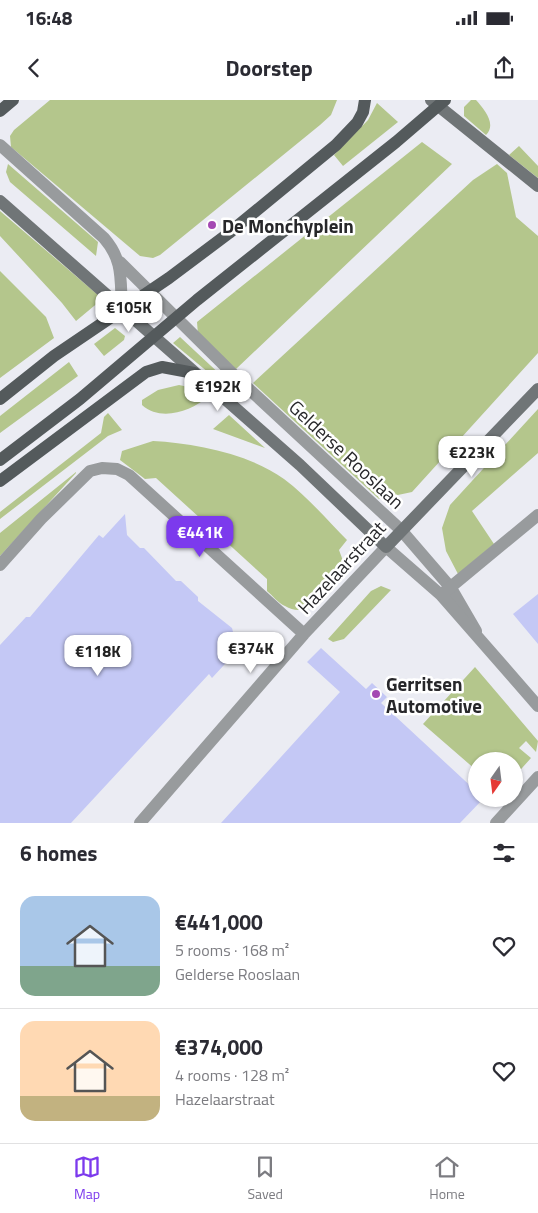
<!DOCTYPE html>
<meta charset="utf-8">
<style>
:root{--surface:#fff;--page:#f7f7f7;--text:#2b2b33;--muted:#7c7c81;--line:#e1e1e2;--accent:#7c3aed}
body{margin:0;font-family:"Titillium Web",sans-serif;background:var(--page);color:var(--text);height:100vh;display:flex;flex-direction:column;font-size:19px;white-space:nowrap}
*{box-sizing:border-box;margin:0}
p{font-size:16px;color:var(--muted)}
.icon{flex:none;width:28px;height:28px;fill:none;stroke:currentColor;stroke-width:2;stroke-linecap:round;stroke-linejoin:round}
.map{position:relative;height:723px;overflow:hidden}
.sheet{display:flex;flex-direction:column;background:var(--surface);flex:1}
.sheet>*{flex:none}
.needle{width:32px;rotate:194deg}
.tools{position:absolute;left:468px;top:652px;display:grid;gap:10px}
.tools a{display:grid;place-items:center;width:55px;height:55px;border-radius:50%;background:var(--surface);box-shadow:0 1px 4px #0004;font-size:25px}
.price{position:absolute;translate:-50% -42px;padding:0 11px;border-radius:10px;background:#fff;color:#222;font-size:16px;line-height:32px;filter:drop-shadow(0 1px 2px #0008)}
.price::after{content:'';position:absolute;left:50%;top:30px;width:15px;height:11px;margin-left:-8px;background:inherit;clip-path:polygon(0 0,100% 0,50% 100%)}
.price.selected{background:var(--accent);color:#fff}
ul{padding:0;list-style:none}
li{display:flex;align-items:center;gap:15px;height:125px;padding:0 20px}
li+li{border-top:1px solid var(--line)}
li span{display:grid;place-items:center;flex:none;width:140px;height:100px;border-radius:15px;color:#555}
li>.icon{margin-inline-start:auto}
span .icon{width:60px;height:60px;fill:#fffc;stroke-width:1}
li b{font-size:21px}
h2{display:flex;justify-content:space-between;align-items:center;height:60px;padding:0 20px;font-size:21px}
.status{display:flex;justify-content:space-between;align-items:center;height:35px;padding:0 25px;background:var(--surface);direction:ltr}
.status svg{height:14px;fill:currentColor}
header{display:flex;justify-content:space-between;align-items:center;height:65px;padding:0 20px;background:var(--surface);font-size:22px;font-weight:700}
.menu{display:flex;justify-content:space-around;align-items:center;height:70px;border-top:1px solid var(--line);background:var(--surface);font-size:14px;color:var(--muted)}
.menu a{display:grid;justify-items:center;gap:2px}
.menu .selected{color:var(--accent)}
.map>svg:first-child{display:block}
.green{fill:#b4c68c}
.building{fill:#c4c8f5}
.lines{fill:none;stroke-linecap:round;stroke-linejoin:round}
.lane{stroke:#989b9d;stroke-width:12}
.street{stroke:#989b9d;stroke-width:12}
.secondary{stroke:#707577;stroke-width:12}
.primary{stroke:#545a5c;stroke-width:12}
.poi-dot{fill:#a449b3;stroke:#fff;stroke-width:2}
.labels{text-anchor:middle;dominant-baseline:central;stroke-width:5;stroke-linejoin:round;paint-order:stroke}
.poi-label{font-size:19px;font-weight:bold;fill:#27272a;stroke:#fff;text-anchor:start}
.street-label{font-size:19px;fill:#27272a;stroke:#fff}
</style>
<div class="status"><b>16:48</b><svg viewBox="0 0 49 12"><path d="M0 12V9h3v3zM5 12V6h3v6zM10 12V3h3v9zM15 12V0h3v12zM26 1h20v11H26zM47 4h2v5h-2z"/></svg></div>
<header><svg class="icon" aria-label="back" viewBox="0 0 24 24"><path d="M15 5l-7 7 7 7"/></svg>Doorstep<svg class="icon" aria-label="share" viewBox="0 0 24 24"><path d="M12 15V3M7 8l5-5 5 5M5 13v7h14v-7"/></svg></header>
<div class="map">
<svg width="538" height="723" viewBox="0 0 538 723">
<rect width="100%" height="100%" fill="#ebecf3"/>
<path class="green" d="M50 0H337L331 15 320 25 160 155 153 158 140 156 11 47 10 36 14 30Z
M471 0H476C484 9 497 24 486 35L464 16V7Z
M377 3 398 22 343 66 334 55 368 20Z
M422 42 452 64 236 269 198 235 197 222Z
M519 46 538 66V78L509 55Z
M8 64 98 142 96 156 10 82 6 72Z
M497 64 507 73 516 117 538 136V253L412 392 379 399 253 283 473 80Z
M0 111 98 195 100 201 76 221 62 203 0 136Z
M0 171 46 217 54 238 0 278Z
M115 228 125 236 124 240 104 256 94 244Z
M180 237 225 279 221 283 173 243Z
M69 262 78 276 0 333V316Z
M179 285 203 290 208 297C191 311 161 322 142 305V300L158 290Z
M538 309V353L472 411 494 444 458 474 446 451 442 428 450 405Z
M108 313 122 330 108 336 0 419V412L101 333 104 317Z
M229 315 265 348 213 329Z
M153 341C194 343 250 354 284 379 307 396 327 420 347 440L339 450 346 469C332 486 311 522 285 506 278 503 272 495 267 491V479L156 378 145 379 120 360 122 351Z
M76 372V373L0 456V433Z
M381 486 391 490 344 539 333 542 328 539 371 491Z
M475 567 538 641 536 652 526 641 519 648 531 658 514 677V661H476V670L423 624Z"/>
<path class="building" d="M125 414 127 435 140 448H144L176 481H181L198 497V501L232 528 233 532 240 539 232 548 236 552 212 578 209 574 71 723H0V545L26 517H30L99 435 103 438Z
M538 494V544L513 514Z
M321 548 366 589 372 583 387 597 381 603 476 691V699H483L460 723H221L340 592 307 562Z"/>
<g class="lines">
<path class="lane" d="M0 45 104 138C124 161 120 180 122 209
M120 162 237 278 401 430 451 488 476 531"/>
<path class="street" d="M0 465 41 419 90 371 102 368 117 369 129 375 304 534
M441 495 538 415
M140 723 304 534 386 447 441 495 538 606
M496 723 538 677"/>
<path class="secondary" d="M431 0 538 86
M0 101 300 365 386 447 538 289"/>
<path class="primary" d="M0 11 13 0
M0 299 54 256 169 178 229 133 336 45 357 23 363 12 365 0
M0 360 80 299 197 200 396 42 445 0
M0 381 146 272 162 267 194 273"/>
</g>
<g class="poi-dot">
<circle cx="212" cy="125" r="5"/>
<circle cx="376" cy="594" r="5"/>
</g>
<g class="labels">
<g class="poi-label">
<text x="222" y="125">De Monchyplein</text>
<text x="386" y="583">Gerritsen<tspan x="386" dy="22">Automotive</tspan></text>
</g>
<g class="street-label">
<text transform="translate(347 354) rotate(43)">Gelderse Rooslaan</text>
<text transform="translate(341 467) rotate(-47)">Hazelaarstraat</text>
</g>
</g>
</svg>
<div class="tools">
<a><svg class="needle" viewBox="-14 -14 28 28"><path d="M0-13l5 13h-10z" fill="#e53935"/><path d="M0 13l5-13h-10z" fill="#7c7c81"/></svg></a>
</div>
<b class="price" style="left:129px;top:233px">€105K</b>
<b class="price" style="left:218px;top:312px">€192K</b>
<b class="price" style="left:472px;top:378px">€223K</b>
<b class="price selected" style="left:200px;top:458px">€441K</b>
<b class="price" style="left:251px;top:574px">€374K</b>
<b class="price" style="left:98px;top:577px">€118K</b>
</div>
<section class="sheet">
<h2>6 homes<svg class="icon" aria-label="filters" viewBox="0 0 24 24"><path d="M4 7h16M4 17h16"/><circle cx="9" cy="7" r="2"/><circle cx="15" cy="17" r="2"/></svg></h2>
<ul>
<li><span style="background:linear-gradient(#a9c7e8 70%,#7fa58c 0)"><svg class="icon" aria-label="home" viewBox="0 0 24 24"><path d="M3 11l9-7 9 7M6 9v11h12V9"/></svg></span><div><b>€441,000</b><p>5 rooms · 168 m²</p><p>Gelderse Rooslaan</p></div><svg class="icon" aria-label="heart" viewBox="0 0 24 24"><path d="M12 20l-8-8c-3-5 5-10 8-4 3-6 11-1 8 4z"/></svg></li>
<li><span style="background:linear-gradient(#ffd9b3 75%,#c2b280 0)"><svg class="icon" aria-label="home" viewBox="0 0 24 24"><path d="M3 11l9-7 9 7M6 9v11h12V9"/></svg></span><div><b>€374,000</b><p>4 rooms · 128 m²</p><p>Hazelaarstraat</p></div><svg class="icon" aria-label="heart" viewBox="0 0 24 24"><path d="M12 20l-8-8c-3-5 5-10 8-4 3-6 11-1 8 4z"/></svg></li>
</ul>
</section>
<nav class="menu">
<a class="selected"><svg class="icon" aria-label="map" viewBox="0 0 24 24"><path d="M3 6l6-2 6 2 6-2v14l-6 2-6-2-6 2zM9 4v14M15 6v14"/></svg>Map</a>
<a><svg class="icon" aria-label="saved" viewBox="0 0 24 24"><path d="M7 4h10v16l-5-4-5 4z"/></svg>Saved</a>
<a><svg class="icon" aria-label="home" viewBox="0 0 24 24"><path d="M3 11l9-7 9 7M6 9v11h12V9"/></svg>Home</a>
</nav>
